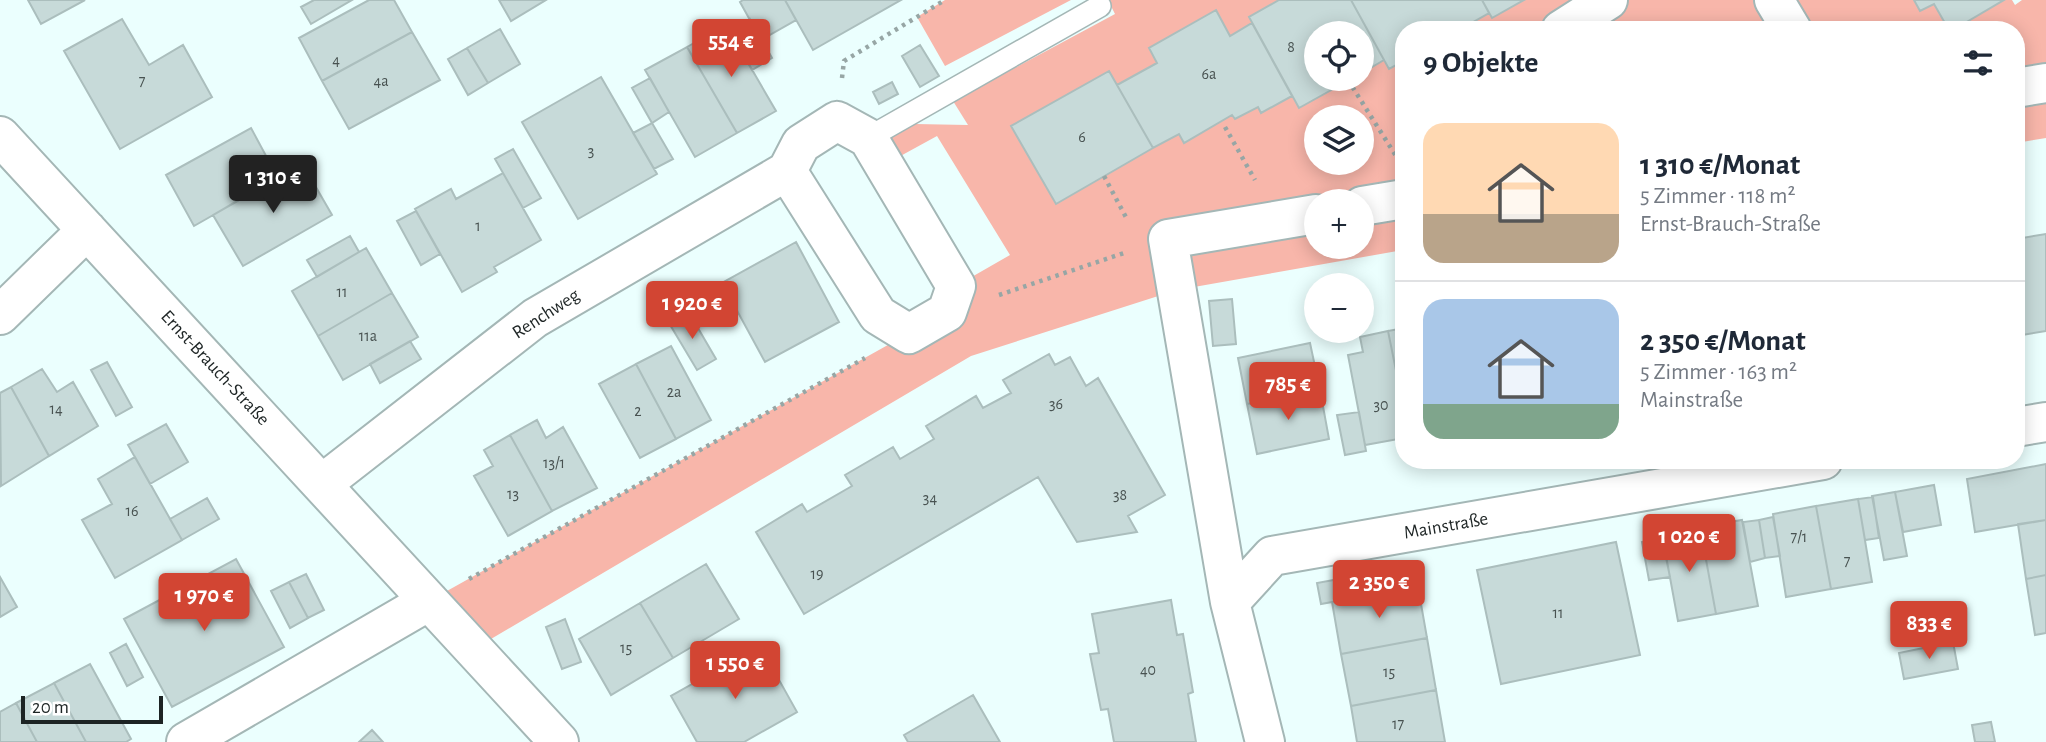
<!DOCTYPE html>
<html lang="de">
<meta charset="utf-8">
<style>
:root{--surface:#fff;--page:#f6f6f7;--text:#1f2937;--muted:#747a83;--line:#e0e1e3;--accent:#d24533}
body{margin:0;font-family:"Alegreya Sans",sans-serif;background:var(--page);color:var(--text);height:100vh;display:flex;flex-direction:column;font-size:26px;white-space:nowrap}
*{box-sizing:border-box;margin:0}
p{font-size:23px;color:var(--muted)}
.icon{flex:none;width:38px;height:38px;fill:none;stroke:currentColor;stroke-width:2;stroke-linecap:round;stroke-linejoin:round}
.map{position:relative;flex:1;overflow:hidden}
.sheet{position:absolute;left:1395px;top:21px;width:630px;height:448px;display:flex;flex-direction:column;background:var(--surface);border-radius:28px;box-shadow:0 4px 18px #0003}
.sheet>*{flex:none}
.tools{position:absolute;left:1304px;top:21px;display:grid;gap:14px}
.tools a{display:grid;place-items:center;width:70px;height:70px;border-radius:50%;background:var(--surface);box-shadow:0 4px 18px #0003;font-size:35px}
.scale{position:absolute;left:21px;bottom:18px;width:142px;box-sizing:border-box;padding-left:7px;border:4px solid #1d2424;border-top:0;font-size:19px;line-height:24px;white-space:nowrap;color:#1d2424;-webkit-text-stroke:5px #fff;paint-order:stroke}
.price{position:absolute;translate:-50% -60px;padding:0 16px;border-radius:7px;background:var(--accent);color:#fff;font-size:23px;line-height:46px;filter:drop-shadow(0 2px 4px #0008)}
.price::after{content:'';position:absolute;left:50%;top:42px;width:21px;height:16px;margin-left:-10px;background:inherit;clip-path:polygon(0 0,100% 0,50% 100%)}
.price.on{background:#222;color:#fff}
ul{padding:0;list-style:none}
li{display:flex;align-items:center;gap:21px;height:175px;padding:0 28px}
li+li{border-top:2px solid var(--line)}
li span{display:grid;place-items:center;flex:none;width:196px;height:140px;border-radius:21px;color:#555}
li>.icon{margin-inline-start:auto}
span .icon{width:84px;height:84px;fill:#fffc;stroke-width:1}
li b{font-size:30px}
h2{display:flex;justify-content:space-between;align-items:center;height:84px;padding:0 28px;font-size:30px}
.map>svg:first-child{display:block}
.green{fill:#f8b6aa;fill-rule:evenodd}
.building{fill:#c7dad9;stroke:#abbebd;stroke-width:2}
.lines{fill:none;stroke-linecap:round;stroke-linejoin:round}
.service-casing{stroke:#a4b7b6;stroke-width:24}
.minor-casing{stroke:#a4b7b6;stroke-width:42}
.path{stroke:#97a6a5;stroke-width:4.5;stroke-dasharray:3.5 5;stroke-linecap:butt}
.service{stroke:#fff;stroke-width:21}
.minor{stroke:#fff;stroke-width:38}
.labels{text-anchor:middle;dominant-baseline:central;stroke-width:7;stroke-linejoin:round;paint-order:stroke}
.number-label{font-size:16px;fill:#485251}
.street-label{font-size:19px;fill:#1d2424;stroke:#fff}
</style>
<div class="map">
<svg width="2046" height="742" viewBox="0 0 2046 742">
<rect width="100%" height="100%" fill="#ebfffe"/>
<path class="green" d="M945 0H1071L945 66 917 17Z
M1108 0H1914L1920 11 1934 4 1949 30H1404L1403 250 1177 290 971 356 474 649 429 601 947 312 956 286 1010 255 937 136 884 165 873 146 915 124 968 125 953 101 1115 14ZM1316 33H1362V79H1316ZM1316 117H1362V163H1316ZM1316 201H1362V247H1316Z
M2004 0H2012L2015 5 2022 0H2046V138L2016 143V30H1953Z"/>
<path class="building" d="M28 0H85L41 24Z
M314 0H352L311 24 301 7Z
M369 0H394L412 32 322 81 299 38Z
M499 0H546L511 21Z
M743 0H785L796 20 761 40 740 2Z
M785 0H901L813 50Z
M1279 0H1351L1384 60 1362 73V33H1316V79H1351L1299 108 1249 17Z
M1351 0H1482L1489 13 1459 30H1404V61L1389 69Z
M1482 0H1524L1492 18Z
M1914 0H2004L1953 30H1949L1934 4 1920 11Z
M1216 10 1230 36 1252 23 1292 96 1261 113 1258 107 1235 119 1232 115 1184 143 1179 134 1153 148 1117 85 1157 63 1149 48Z
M122 19 149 65 183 45 212 97 120 149 64 51Z
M750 19 772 58 752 70 730 31Z
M726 25 776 111 737 133 687 47Z
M500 29 520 64 488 83 467 48Z
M412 32 440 80 349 129 322 81Z
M920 45 939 76 920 87 902 56Z
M687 47 737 133 695 157 645 70Z
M467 48 488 83 468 95 448 59Z
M1109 71 1153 148 1056 204 1011 126Z
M601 77 657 174 578 219 522 122Z
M650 78 669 112 652 123 632 88Z
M892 82 898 94 879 104 873 92Z
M652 123 673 159 654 169 633 133Z
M251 128 278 178 194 226 166 175Z
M513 149 541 198 523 208 495 159Z
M302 163 332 215 243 266 213 215Z
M503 173 541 240 494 267 497 272 462 292 415 209 451 189 456 199Z
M416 211 440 254 421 265 397 221Z
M2046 234V331L2016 336V239Z
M350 236 359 252 317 277 307 260Z
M796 242 839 322 765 362 722 283Z
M366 248 392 293 318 336 292 291Z
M392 293 418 337 343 380 318 336Z
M1232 299 1236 344 1213 346 1209 301Z
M688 311 716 359 697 370 669 323Z
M1404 328V410L1388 331Z
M1388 331 1404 410V438L1365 445 1348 355 1363 352 1360 337Z
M410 341 421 359 380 383 370 364Z
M1310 343 1320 390 1247 404 1238 358Z
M671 346 711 420 676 439 636 364Z
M1049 354 1055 365 1070 357 1086 386 1098 378 1165 495 1128 516 1137 532 1077 542 1038 477 804 614 756 532 802 504 807 512 852 486 845 475 893 447 900 459 934 439 926 426 976 396 983 408 1011 393 1003 380Z
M107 362 132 407 116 416 91 370Z
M636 364 676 439 640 458 599 384Z
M42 369 57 392 73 382 98 426 49 456 11 387Z
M11 387 49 456 1 486 0 393Z
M1320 390 1329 439 1257 454 1247 404Z
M1359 412 1366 451 1345 455 1337 415Z
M537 420 546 438 563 427 597 488 552 511 510 435Z
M166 424 188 462 150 484 128 445Z
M510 435 552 511 508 536 474 476 493 466 484 450Z
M135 457 182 540 115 578 82 520 112 504 98 479Z
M2046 464V520L1975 532 1967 479Z
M1934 485 1941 525 1903 532 1895 492Z
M1895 492 1907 556 1884 560 1872 496Z
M1873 497 1879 538 1865 540 1858 499Z
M207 498 219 519 182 540 170 519Z
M1858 499 1872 582 1831 589 1816 506Z
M1816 506 1831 589 1786 597 1773 514Z
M1773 517 1780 556 1765 558 1759 520Z
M1742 520 1758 606 1716 614 1700 527Z
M1759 520 1765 558 1750 562 1743 522Z
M2046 520V575L2026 579 2018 524Z
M1700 527 1716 614 1678 621 1662 534Z
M1662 538 1670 577 1649 580 1642 542Z
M1616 542 1640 655 1501 684 1477 570Z
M236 559 284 647 172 707 124 619Z
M706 564 739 619 673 658 640 603Z
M306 574 324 610 308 618 289 582Z
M1361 575 1365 596 1321 604 1317 583Z
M2046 575V633L2035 635 2026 579Z
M0 577 17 607 0 617Z
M289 582 308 618 290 628 271 591Z
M1418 587 1427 638 1341 654 1332 602Z
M1171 600 1177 635 1183 634 1193 692 1188 694 1196 742H1114L1108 709 1101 710 1090 654 1099 653 1092 614Z
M640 603 673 658 611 695 579 639Z
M565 619 581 662 562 669 546 627Z
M1427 638 1436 690 1351 706 1341 654Z
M1953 642 1958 669 1904 679 1899 653Z
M126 644 143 677 127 686 110 653Z
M760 646 797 712 744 742H697L671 696Z
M90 664 131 739 126 742H86L54 683Z
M54 683 86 742H37L16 703Z
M1436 690 1445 742H1357L1351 706Z
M973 695 1000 742H908L904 735Z
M16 703 37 742H0V712Z
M1991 722 1995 742H1975L1972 725Z
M372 730 383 742H359Z"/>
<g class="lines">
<g class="service-casing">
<path id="service" d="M868 138 1100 6"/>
</g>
<g class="minor-casing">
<path id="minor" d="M1774 0 1792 30
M1561 30 1608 0
M2016 88 2046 83
M0 136 559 742
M1362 206 1404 199
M0 315 87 230
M2016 427 2046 422
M322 484 535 318 787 171 878 315 909 334 947 312 956 286 868 138 837 121 801 144 787 171
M1230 602 1168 239 1316 214
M186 742 429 601
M1265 742 1230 602 1272 556 1823 460"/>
</g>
<path class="path" d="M842 78 844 61 945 0
M1348 80 1396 156
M1225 127 1255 180
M1104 176 1128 221
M999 295 1127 252
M469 579 865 358"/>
<use href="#service" class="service"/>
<use href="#minor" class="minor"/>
</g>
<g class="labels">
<g class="number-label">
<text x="1291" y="47">8</text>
<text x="336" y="60">4</text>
<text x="1209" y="74">6a</text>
<text x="142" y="81">7</text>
<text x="381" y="81">4a</text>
<text x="1082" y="137">6</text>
<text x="591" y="151">3</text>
<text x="478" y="226">1</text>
<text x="342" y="292">11</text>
<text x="368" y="336">11a</text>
<text x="674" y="392">2a</text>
<text x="1056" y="404">36</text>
<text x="1381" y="405">30</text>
<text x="56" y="409">14</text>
<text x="638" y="411">2</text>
<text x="554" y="463">13/1</text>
<text x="513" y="494">13</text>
<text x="1120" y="495">38</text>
<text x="930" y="498">34</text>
<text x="132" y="511">16</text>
<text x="1799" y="537">7/1</text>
<text x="1847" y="561">7</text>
<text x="817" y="574">19</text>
<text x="1558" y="613">11</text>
<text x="626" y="648">15</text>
<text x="1148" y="670">40</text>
<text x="1389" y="672">15</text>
<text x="1398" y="724">17</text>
</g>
<g class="street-label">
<text transform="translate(546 314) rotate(-33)">Renchweg</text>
<text transform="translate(215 368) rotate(47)">Ernst-Brauch-Straße</text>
<text transform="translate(1446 526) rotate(-10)">Mainstraße</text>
</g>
</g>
</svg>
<div class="tools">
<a><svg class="icon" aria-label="locate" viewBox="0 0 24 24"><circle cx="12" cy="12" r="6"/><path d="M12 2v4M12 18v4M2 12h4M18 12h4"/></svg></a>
<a><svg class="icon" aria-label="layers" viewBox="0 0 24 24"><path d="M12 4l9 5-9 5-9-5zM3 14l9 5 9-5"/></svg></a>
<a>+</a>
<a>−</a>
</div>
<div class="scale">20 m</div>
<b class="price" style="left:731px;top:79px">554 €</b>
<b class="price on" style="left:273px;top:215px">1 310 €</b>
<b class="price" style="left:692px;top:341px">1 920 €</b>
<b class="price" style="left:1288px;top:422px">785 €</b>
<b class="price" style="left:1689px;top:574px">1 020 €</b>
<b class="price" style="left:1379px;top:620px">2 350 €</b>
<b class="price" style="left:204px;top:633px">1 970 €</b>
<b class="price" style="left:1929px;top:661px">833 €</b>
<b class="price" style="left:735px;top:701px">1 550 €</b>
<section class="sheet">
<h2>9 Objekte<svg class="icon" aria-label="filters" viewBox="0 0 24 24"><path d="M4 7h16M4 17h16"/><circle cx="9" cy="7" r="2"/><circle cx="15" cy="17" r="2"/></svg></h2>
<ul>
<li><span style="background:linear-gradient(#ffd9b3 65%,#b9a48a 0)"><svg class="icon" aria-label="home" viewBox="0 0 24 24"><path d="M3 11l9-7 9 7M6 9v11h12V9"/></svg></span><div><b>1 310 €/Monat</b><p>5 Zimmer · 118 m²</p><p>Ernst-Brauch-Straße</p></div></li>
<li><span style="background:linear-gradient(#a9c7e8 75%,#7fa58c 0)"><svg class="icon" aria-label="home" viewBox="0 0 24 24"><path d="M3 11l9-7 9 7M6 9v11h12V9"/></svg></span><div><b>2 350 €/Monat</b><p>5 Zimmer · 163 m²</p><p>Mainstraße</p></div></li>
</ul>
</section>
</div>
